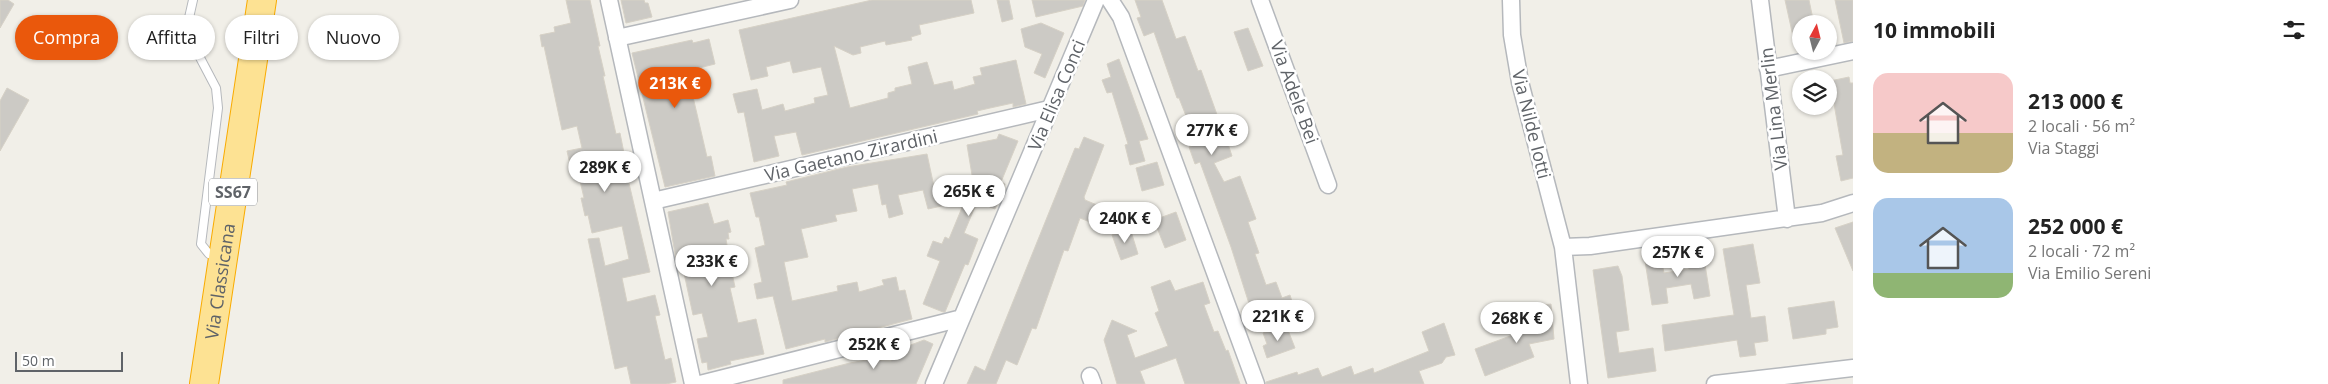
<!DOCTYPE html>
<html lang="it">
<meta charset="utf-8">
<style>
:root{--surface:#fff;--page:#f2f2f2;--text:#222;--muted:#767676;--accent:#ea580c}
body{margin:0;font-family:"Open Sans",sans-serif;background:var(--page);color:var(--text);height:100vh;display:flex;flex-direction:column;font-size:19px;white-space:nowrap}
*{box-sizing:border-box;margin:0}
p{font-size:16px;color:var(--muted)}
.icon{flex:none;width:28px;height:28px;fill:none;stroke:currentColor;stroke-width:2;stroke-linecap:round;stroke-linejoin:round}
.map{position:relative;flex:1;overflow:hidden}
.drawer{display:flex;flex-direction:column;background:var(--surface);width:475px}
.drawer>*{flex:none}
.banner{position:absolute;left:15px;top:15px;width:475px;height:45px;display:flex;gap:10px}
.needle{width:32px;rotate:7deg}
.tools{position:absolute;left:1792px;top:15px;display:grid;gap:10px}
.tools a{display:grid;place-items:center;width:45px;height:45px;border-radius:50%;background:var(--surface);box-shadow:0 1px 4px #0004;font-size:25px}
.scale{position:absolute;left:15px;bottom:12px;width:108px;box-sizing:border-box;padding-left:5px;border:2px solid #5f6368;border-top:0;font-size:14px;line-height:18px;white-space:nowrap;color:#5f6368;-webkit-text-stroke:4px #fff;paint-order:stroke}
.price{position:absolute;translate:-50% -42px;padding:0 11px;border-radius:18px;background:#fff;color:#222;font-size:16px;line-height:32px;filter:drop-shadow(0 1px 2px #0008)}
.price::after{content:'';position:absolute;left:50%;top:30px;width:15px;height:11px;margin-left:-8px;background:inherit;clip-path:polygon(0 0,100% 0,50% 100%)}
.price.current{background:var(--accent);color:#fff}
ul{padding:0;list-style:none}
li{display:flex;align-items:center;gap:15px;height:125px;padding:0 20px}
li span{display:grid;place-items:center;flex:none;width:140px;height:100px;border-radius:15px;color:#555}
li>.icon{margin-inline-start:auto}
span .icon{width:60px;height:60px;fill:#fffc;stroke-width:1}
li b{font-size:21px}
h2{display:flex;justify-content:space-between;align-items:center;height:60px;padding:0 20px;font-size:21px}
.tag{padding:0 18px;border-radius:22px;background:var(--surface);box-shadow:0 1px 4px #0004;font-size:18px;line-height:45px}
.tag.current{background:var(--accent);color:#fff}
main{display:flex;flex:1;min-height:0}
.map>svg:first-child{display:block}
.building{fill:#cccac5;stroke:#d6d1c6}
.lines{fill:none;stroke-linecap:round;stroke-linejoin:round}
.lane-casing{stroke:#b5b8bc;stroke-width:10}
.street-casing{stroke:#b5b8bc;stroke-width:19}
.highway-casing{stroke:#f9ab00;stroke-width:30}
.lane{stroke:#fff;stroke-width:8}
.street{stroke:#fff;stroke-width:16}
.highway{stroke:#fde293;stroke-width:28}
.labels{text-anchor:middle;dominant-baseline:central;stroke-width:5;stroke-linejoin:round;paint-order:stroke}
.shield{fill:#fff;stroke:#8f9295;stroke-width:1}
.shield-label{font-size:16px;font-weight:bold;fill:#5f6368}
.street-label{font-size:18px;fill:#5f6368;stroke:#fff}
</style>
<main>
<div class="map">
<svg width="1853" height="384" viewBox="0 0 1853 384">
<rect width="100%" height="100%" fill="#f1efe8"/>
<path class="building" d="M0 0H8L14 4 0 28Z
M566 0H590L600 46H598L605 76H603L616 134 620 133 625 158H623L650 272 622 278 627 302 655 295 660 315 655 316 665 360 671 358 676 382 666 384H631L627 366 615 369 588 239 599 238 605 266 629 259 622 226 592 233 588 215 585 216 581 198H584L577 168 571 169 567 151 582 148 577 126 562 130 544 46 542 47 540 35 555 32 554 27 571 23Z
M621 0H644L645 3H648L652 17 626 23Z
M872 0H971L974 13 919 25 921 34 911 37 912 40 886 45 885 41 860 47 861 53 853 55 834 46 850 108 888 98V93L895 91V88L912 84 908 67 927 62 934 85 952 81 954 90 975 84 973 77 982 75 980 68 1016 60 1026 104 1013 107V103L990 108 977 111 978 114 802 155 796 132 774 136 779 156 754 162 744 112 738 113 733 94 757 89 762 110 783 104 785 111 815 103 814 98 828 95 821 67 793 73 790 61 766 67 768 76 751 80 739 30Z
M997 0H1009L1013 19 1002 22Z
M1032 0H1085L1083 6 1036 17Z
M1135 0H1162L1176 39 1185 36 1198 71 1201 70 1220 123 1214 125 1223 146 1228 144 1232 156 1214 163 1224 182 1240 176 1256 219 1248 222 1259 253 1255 254 1266 285 1276 282 1282 298 1290 295 1294 308 1272 312 1269 307 1252 313 1231 247 1200 162 1195 164 1189 147 1197 144 1179 98H1177L1154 32 1144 36 1137 18 1141 17Z
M1785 0H1809L1814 24H1801V50H1796Z
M1835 0H1853V41L1844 43Z
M1041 23 1064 33 1045 78 1034 73 1042 54 1025 47 1021 29Z
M1248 28 1263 66 1248 71 1234 32Z
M709 39 715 64 687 71 707 157 711 156 715 176 665 187 632 53 692 40 693 43Z
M1119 59 1148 139 1139 141 1145 161 1130 165 1125 145 1128 144 1112 92 1107 93 1102 80 1111 77 1107 64Z
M1849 77 1850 83H1853V178L1841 181 1836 156 1843 155 1830 81Z
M7 88 29 100 0 151V101Z
M999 134 1018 141 1001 182 1005 184 995 209 977 202 964 233 978 239 968 265 965 264 945 312H943L923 304 940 261 927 256 933 241 942 244 945 237 949 239 973 181 967 145 997 139Z
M1084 137 1104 145 1084 197 1085 200 1097 205 1090 222 1080 218 1068 251 1064 250 1036 329 1032 328 1017 365 1006 360 996 384H967L975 366 985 371 1075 148 1079 149Z
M927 154 936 196 943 194 946 205 928 209 923 190 898 195 903 214 889 218 886 204 882 205 878 184 852 189 857 211 835 215 837 221 801 229 808 257 784 262 792 301 838 291 837 286 857 282 859 292 884 285 882 280 896 277 899 291 905 290 912 319 825 342V339L786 349 773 296 757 299 754 284 762 282 755 248 765 245 759 217H756L750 193 787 185 786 182 847 167Z
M1157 162 1164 185 1142 191 1136 168Z
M708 203 714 224 728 220 731 232 728 233 729 239H726L728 251 722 252 727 274 732 273 735 287 730 288 738 323 756 319 764 354 730 361 731 364 708 370 707 362 702 363 697 339 708 337 702 313 693 315 681 259 676 260 668 212Z
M1176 212 1186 240 1165 248 1154 220Z
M1853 222V271L1835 228Z
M1130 228 1138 254 1121 260 1112 235Z
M1753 244 1760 283 1746 285 1751 318 1765 316 1768 341 1754 343 1756 355 1740 357 1737 340 1665 351 1662 325 1734 315 1723 249Z
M1703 252 1710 296 1694 299 1691 284 1666 288 1668 303 1652 305 1645 261 1661 258 1664 273 1689 269 1686 254Z
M1618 266 1622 276 1629 330 1616 332 1619 353 1653 348 1656 371 1608 378 1593 270Z
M1170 280 1175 291 1203 282 1210 303 1204 305 1214 332 1218 331 1226 351 1228 350 1240 384H1185L1176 358 1140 371 1145 384H1117L1104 340 1112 320 1137 331 1127 335 1135 358 1168 346 1155 313 1159 311 1151 287Z
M1834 301 1838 327 1826 329V334L1793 339 1788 308Z
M1551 304 1554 339 1529 344 1534 357 1485 376 1475 349 1540 325 1534 306Z
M1444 323 1455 355 1446 357 1442 363 1419 371 1424 384H1266V382L1297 372 1298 375 1318 368 1322 377 1351 366 1354 375 1373 368 1374 373 1429 351 1422 332Z
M1286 325 1295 348 1267 358 1263 346 1267 344 1263 333Z
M924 340 933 344 916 384H783V380L850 363 867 360 891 361 893 354 899 353 900 349Z"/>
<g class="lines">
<g class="lane-casing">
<path id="lane" d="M193 0 186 31 216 88 218 108 201 244 209 254"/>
</g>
<g class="street-casing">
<path id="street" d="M609 0 693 384
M1110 0 1121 17 1256 384
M1260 0 1328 185
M1511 0 1512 35 1520 82 1563 247 1579 384
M1760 0 1787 219
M617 38 790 0
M1768 69 1853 51
M653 201 1049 109
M1563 247 1590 246 1822 213 1853 203
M1090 376 1093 384
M700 384 962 318
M934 384 1096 0
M1715 384 1853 368"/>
</g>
<g class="highway-casing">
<g id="highway">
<path id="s1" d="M204 384 262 0"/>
</g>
</g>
<use href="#lane" class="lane"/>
<use href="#street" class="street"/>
<use href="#highway" class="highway"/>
</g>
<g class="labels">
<rect class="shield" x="209" y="178.5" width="48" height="27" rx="4"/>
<g class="shield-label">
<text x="233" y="192">SS67</text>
</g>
<g class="street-label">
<text transform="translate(1295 92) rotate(70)">Via Adele Bei</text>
<text transform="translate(1056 95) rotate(-67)">Via Elisa Conci</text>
<text transform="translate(1773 109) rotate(-97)">Via Lina Merlin</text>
<text transform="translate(1532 124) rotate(76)">Via Nilde Iotti</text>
<text transform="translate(851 155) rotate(-13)">Via Gaetano Zirardini</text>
<text stroke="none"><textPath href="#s1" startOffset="104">Via Classicana</textPath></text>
</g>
</g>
</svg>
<div class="tools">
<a><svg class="needle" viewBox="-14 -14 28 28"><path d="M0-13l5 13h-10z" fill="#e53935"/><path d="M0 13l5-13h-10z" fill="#767676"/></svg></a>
<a><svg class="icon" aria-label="layers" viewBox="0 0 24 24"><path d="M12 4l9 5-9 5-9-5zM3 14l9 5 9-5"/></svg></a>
</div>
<div class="scale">50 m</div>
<b class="price current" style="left:675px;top:109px">213K €</b>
<b class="price" style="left:1212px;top:156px">277K €</b>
<b class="price" style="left:605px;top:193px">289K €</b>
<b class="price" style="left:969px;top:217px">265K €</b>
<b class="price" style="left:1125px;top:244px">240K €</b>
<b class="price" style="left:1678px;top:278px">257K €</b>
<b class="price" style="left:712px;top:287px">233K €</b>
<b class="price" style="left:1278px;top:342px">221K €</b>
<b class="price" style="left:1517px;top:344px">268K €</b>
<b class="price" style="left:874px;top:370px">252K €</b>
<div class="banner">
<a class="tag current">Compra</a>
<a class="tag">Affitta</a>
<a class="tag">Filtri</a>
<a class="tag">Nuovo</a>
</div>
</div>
<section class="drawer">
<h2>10 immobili<svg class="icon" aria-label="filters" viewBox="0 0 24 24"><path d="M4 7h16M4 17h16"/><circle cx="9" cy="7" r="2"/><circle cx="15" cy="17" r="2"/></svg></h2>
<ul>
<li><span style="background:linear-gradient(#f6c9c9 60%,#c2b280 0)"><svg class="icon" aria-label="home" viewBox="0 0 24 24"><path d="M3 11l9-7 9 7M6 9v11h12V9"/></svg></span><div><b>213 000 €</b><p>2 locali · 56 m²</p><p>Via Staggi</p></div></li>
<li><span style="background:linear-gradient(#a9c7e8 75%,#8fb573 0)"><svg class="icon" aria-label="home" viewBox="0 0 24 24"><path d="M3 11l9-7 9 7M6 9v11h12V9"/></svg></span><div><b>252 000 €</b><p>2 locali · 72 m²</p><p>Via Emilio Sereni</p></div></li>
</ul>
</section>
</main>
